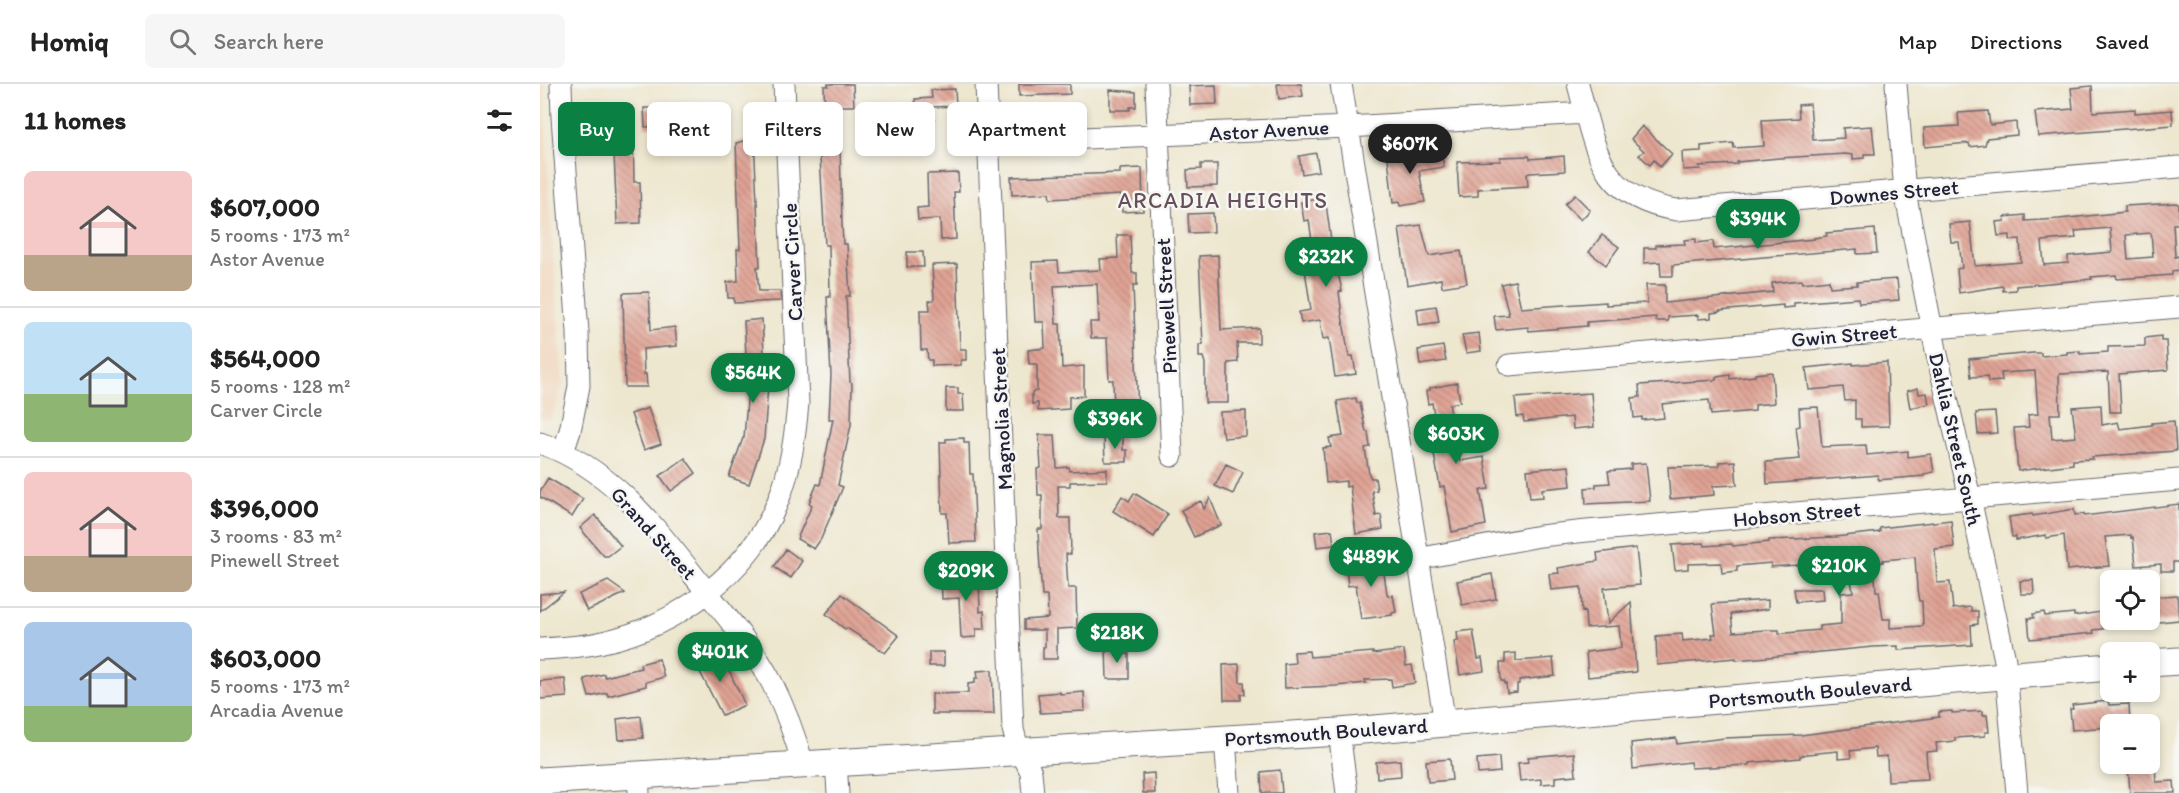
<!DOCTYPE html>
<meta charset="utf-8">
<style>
:root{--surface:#fff;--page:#f6f6f6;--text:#222;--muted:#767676;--line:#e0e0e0;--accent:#0b8043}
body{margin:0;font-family:Itim,sans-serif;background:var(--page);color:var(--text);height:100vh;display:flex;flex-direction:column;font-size:22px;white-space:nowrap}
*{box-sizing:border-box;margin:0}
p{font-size:20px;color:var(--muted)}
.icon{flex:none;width:33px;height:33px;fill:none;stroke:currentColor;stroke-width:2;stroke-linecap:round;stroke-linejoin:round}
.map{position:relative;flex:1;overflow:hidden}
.details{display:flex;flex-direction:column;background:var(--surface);width:540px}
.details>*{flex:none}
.guide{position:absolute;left:18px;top:18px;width:570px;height:54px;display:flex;gap:12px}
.controls{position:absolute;left:1560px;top:486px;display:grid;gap:12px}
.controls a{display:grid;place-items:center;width:60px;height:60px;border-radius:9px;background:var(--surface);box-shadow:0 3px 9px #0003;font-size:30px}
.price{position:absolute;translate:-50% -51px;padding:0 14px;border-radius:21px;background:var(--accent);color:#fff;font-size:20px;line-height:39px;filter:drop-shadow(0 2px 3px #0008)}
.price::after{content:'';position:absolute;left:50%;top:36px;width:18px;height:14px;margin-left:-9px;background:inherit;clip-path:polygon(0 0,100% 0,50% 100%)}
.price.current{background:#222;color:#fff}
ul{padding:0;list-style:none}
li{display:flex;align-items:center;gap:18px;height:150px;padding:0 24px}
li+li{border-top:2px solid var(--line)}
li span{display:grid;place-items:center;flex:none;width:168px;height:120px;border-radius:9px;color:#555}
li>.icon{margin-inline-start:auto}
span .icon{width:72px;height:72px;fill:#fffc;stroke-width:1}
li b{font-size:26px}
h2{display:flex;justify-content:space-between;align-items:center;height:72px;padding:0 24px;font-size:26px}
.tag{padding:0 21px;border-radius:9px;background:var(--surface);box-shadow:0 3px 9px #0003;font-size:21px;line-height:54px}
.tag.current{background:var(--accent);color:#fff}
header{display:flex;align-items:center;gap:36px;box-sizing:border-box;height:84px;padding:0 30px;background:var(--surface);border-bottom:2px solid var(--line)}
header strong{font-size:28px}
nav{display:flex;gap:33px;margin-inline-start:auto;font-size:21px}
.search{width:420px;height:54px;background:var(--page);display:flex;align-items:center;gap:15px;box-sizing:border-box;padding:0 21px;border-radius:9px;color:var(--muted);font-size:22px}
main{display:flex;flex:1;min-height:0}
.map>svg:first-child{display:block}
.built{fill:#f0d6bc}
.building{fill:url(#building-back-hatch);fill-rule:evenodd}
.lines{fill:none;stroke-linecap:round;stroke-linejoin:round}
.minor-casing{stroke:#69676f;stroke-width:23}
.major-casing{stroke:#69676f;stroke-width:29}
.minor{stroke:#fff;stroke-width:21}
.major{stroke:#fff;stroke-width:27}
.labels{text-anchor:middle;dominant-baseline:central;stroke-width:5;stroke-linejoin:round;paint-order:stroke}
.street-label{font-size:21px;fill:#22223b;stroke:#f6f6f2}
.neighbourhood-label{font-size:22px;letter-spacing:1.5px;fill:#644f5a;stroke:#f6f6f2}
</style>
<header>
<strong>Homiq</strong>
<div class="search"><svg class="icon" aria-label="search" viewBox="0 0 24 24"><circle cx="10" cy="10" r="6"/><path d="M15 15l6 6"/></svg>Search here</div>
<nav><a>Map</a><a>Directions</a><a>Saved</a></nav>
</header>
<main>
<section class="details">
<h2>11 homes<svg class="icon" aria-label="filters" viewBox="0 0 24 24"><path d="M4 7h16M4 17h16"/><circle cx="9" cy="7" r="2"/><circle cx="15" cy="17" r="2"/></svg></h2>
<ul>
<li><span style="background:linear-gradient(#f6c9c9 70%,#b9a48a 0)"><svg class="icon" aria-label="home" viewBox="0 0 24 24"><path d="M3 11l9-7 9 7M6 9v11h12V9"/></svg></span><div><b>$607,000</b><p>5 rooms · 173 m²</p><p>Astor Avenue</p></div></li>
<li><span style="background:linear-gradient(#bfe0f5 60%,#8fb573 0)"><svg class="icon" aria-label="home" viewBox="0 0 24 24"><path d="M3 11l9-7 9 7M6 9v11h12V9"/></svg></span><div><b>$564,000</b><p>5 rooms · 128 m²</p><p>Carver Circle</p></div></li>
<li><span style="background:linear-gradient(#f6c9c9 70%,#b9a48a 0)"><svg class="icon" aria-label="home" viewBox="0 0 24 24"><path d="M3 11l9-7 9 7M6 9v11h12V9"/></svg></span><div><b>$396,000</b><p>3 rooms · 83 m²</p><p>Pinewell Street</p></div></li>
<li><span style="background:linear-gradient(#a9c7e8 70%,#8fb573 0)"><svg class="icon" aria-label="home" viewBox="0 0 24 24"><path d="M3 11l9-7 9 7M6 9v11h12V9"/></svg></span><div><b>$603,000</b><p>5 rooms · 173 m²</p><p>Arcadia Avenue</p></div></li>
</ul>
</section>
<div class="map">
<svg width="1639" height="709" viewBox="0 0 1639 709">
<defs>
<pattern id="building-back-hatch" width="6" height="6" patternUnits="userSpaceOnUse" patternTransform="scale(1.5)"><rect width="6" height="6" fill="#e0a394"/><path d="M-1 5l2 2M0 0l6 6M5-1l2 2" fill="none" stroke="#b5847a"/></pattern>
</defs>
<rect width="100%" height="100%" fill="#f6f6f2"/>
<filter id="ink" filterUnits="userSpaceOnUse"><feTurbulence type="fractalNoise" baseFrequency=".0167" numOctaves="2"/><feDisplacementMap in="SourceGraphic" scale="12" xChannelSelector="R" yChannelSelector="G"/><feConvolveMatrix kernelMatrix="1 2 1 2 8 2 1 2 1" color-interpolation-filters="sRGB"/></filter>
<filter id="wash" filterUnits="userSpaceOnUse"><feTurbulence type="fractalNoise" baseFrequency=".008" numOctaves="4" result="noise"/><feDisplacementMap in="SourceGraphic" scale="24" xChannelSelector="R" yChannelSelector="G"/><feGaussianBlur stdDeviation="1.35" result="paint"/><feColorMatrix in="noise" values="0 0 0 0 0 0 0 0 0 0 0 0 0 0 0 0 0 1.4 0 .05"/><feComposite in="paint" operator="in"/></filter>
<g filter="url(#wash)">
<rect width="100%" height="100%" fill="#eee7cf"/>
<path class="built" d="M0 0H4L9 114 23 301 11 336 0 333Z"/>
<g id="blocks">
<path class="building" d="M288 0H313L314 22H299L302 140 303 160H307L310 212H306L310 298 312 299 311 341 298 401 303 403 281 455 274 465 257 455 272 421 269 419 277 400 280 401 293 335H289L291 291 287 213H290L289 161H285L278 37H285L284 2H288Z
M479 0H530V10L479 12Z
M737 0H761L763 12 739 15Z
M676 1 677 20 650 21 649 2Z
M1552 2 1553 28 1595 25V29L1632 26 1633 41 1498 52 1495 28 1533 25 1531 4Z
M415 5 416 22 393 23 394 35 376 36 375 15 392 14 391 6Z
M570 6 596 8V23H590V26H570Z
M1270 20 1273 56 1304 54 1303 44 1332 42 1335 70H1324V74L1313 75V71L1305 70 1239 74 1197 78V80L1159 82 1160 85 1143 86 1142 68 1161 67V62L1193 59 1194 64 1224 62 1222 36 1259 34 1258 21Z
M181 21 182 40H163V44L124 46 123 42 105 43 104 24H123V27L161 25V22Z
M1448 27 1450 41 1476 38 1477 51 1447 54 1445 61 1430 63 1429 59 1385 63 1384 44 1419 42 1418 29Z
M1102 42 1132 70 1120 83 1114 76 1110 81 1099 71 1104 67 1091 55Z
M73 45H93L94 98H100L101 139 77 140Z
M214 54 220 183H217L219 207H240L241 217 194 219V214H188L187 198 198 197 197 165H200L196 59Z
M862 63 863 69 869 68 870 73 901 68 904 83 879 87 885 118 860 122 859 118 853 119 847 65Z
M776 69 779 87 762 90 759 72Z
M989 72 990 75 1024 72 1025 87 990 89 987 90 988 102 938 105V112L919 113 917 78 960 77V73Z
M661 80H677V102L648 103 647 86 661 85Z
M602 84 603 127 582 128 581 111 510 115 509 109 472 111 471 93 580 89V85Z
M418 89 419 108H414L416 155 401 156 400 135 378 136 377 124 388 123 387 90Z
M1035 111 1050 126 1041 136 1025 120Z
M783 114 784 120H786L791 156H795L798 170 794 171 802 207 799 208 802 231 809 273 813 272 816 290 795 293 789 254 783 255 780 236 761 239 759 228 771 226 765 186 776 185 769 136 764 137 761 118Z
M1637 119 1639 121V140H1633L1635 173 1639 172V186L1632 187V191L1577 195 1576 191 1551 193 1552 195 1476 202V206L1463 207V202L1419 209 1417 185 1422 184 1419 158H1411L1409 140 1430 138 1435 182 1481 178 1480 155 1470 156V151L1458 152 1456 138 1465 137 1464 133 1485 131V137L1519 135 1585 128V122ZM1570 144 1572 168 1528 172V179L1504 181 1502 157 1536 154 1535 147ZM1611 149 1613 173 1588 175 1586 151Z
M673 129 674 148 649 149 648 130Z
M881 141 889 172 921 167 927 199 902 203 901 195 867 201 859 144Z
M1335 145 1337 169 1317 170V165L1133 181V192H1121L1120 178 1104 179V164H1116V161L1145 160 1144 156 1156 155V159L1173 157 1174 165 1274 155V154L1287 152 1286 149Z
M577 151H590L592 189H597V201H593L598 329H574L573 296H569L567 254H551L550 238H559L557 200 514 202 516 240H520L522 284 544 282V312L529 313V325L498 327V319L492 320V308L497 307V280H489L488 266 505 264 504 238H495L492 178 518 177 519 188 561 186 560 175 578 174Z
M1062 151 1079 163 1066 181 1049 168Z
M367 168H383L384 183H367Z
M678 171 681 246 719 244V259H697L698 278 688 279V319H665V279L663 273H659V261H663L659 172Z
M417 180 420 265H426V276H421V281L392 282V276H388L387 266H381L380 226H390L389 217 394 216 392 181Z
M1357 195 1359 216 1319 219 1318 214 1279 217 1254 219V223L1243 224V221L1179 227V228L1171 229V234L1158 235V231L1128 233V237H1116V233L1047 238V242L1000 246 989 247 988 243 956 246 954 232 969 231 961 200 975 197 981 224 1066 218V221L1107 219 1106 201H1125V219L1233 208 1232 199 1261 196 1262 199 1289 196 1290 203 1317 201V198Z
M109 208 111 246 135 243 137 262 103 265 104 290H106L107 303H85L83 209Z
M896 222 899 238 879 241 877 225Z
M222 235 226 302H228L224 355 209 400 189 393 203 354H204L208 304 204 237Z
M939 249 941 267 926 269 922 251Z
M1621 252V257H1626L1628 286 1579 290 1581 328H1570L1568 288 1519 290 1520 330H1510L1512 355 1536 353 1532 323 1561 321 1562 341 1578 338 1580 345 1612 341V339L1634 337 1636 367 1552 373 1553 375 1533 376V380L1478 387 1474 344 1489 343 1488 331 1498 330 1495 287 1461 289 1462 297 1448 298 1447 292 1431 293 1429 275 1493 269H1501V272L1527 270V268L1540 267V270L1568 268V263L1605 262V254Z
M903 262 906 277 880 281 878 266Z
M1347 278 1349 342 1321 343V335H1315V316L1305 317 1303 303 1269 306 1266 284 1313 279V281Z
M1232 288 1234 319 1215 321V327L1171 331 1169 316 1122 320 1124 334 1102 336V333L1094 334 1092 314 1100 313 1099 301 1176 296V293L1190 291V295L1215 292V290Z
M917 299 920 318 909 320 920 377 944 373 949 405 940 406 946 441 912 448 904 402 900 403 890 348 897 347 892 319 888 320 886 307 890 306V304Z
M406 304H418V310H423L424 327H406Z
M1378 304 1379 310 1387 309 1389 320 1370 324 1367 307Z
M1051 309 1054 343 1033 345 1032 333 984 338 983 332 977 333 975 314Z
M816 314 817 319H820L826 348H828L830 363 825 364 829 390 831 394H835L837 406 832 407 836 432 841 431 843 445 816 450 810 402 806 403V397L786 399 783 364 791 363 789 354 803 352 797 317Z
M553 322H571V340H553Z
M1278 323 1282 363 1326 361 1327 371 1368 367V373L1391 370 1394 388 1384 390V392L1338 396V391L1227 400 1226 378 1260 375 1256 343 1260 342 1259 324Z
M108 324 121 360 104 366 91 330Z
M706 327V352L684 354 683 347H681L680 328Z
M1455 328 1457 349 1438 350 1436 329Z
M499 351H515L517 384 529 383 530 387 567 385V397L530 398V402H518L519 434H530L531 470H526L528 504H536L537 544 517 545V575H503V563H505V546H484V536L508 534 507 512H502L499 469 498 445H502V411H498L497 385 501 384Z
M583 353V366H587V378H565L564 354Z
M424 354V359H429L430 390H433L436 458 409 459 407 429H402L400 358H406V355Z
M145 374 156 389 131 407 120 392Z
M1195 377 1197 401 1173 402 1174 411 1130 415 1128 383 1179 382V378Z
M1106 379 1110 417 1046 420 1045 404 1056 403V400L1070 399 1068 387 1091 385V380Z
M686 380 703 388 693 410 675 402Z
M1029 382 1031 402 1002 405 1003 413 990 414 987 386Z
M8 394 43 415 32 433 0 413V407Z
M594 409 628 430 614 453 573 427 582 412 589 417Z
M670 414 681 441 654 453 641 426 661 417 664 425Z
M1639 420V478H1633V487H1621V480L1596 482 1593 453 1591 454V451L1565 453 1569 482 1527 486 1524 451 1506 454V451L1476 456V453H1472L1469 433 1492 430 1493 432 1534 425 1535 431 1544 430V432Z
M55 431 81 462 68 472H64L40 444Z
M1411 436 1414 463 1395 465 1397 499 1410 498 1413 525 1431 523V527H1438V540L1431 541 1432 561 1358 566V562L1333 563 1196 576V574L1117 581 1116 552 1142 550 1143 557 1173 554 1172 550H1176L1172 520 1228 516V525L1191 530 1193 548 1228 546H1239V550L1246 549 1279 546V542L1301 540V509L1313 508 1309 484H1307L1306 480 1297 481 1296 472 1269 474 1270 480 1231 483V479L1197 482V487L1182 489 1181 479 1148 480V485L1135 486 1132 461 1164 459 1165 462 1192 460 1193 462 1229 458V456L1295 453 1340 448V444ZM1375 473 1377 505 1379 517H1382L1383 542 1350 544V535H1343L1339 507H1336L1334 479 1343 478V476Z
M792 446 794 461 777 463 775 448Z
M1096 464 1100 501 1064 504 1068 539 1091 518 1096 588 1048 593 1046 568 1081 564 1079 542 1046 544 1045 527 1042 528 1041 503 1011 506 1009 490 1019 489 1018 484 1058 477 1057 469Z
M246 465 262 477 251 494 234 483Z
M841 469 847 510 849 512 853 511 856 528 852 529V531L821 535 816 501 808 502 806 484 825 481 824 472Z
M952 490 956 515 922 521 917 497Z
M439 492 440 528 444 527 445 545H436V553L421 554 419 514 402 515 401 493Z
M1493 496 1494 510H1481L1480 497Z
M68 497 85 509 47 527 39 510Z
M1254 505H1282L1283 516 1256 518Z
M24 508 0 527V510Z
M302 510 359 552 345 569 307 544 305 545 286 530Z
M1637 511 1639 536 1610 539V513Z
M1504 528 1505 532 1534 529V532L1561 528 1563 545 1553 546 1554 549 1490 555 1488 534H1494L1493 530Z
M933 546 938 575 942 574 944 587 920 591 914 558 918 557 917 548Z
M583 563V570H589V595H567L566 564Z
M176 566 183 582 186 580 205 621 182 631 154 576Z
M864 566 866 582 872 581 875 599 852 603 851 595 825 596 826 599 796 602 745 604 744 580 755 579 754 568 769 567 770 573 833 568V570Z
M389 568H404V582H389Z
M976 569V577L1013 574 1015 592 979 596V600H977V608L967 609 966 600H964V597H961L960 579H965V570Z
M119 575 124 593 106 598V602L68 612 67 609 49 613 44 595 64 590 65 593 101 584 100 580Z
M699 580 700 598H704L705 610H701V616H684L683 581Z
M452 586 454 630H392V610L428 609V600L435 599V594H438L437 587Z
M25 595 27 613 0 615V597Z
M520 608V610L544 608 545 627 500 629 498 610Z
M1568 617 1569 621 1589 620 1590 640H1570L1568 643 1532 646 1530 625H1533L1532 621Z
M1412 627V629L1443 627V631H1447L1449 648H1445V652L1415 654V657L1396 659 1397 667 1386 668 1388 695 1348 697 1347 672 1336 673 1335 664 1310 667 1311 674 1298 675V667L1267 670 1260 672V674L1209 679V681L1151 684 1150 678 1093 685 1091 659 1136 654 1137 660 1185 654 1261 651 1399 633V628Z
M101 632 103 654 79 656 77 635Z
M1034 669 1036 691 1015 693V699L1001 700V695L980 697 978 679 989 678 988 673Z
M959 673 960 688 938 690 937 675Z
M910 675 912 696 888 698 886 677Z
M860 676 861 692 837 694 836 678Z
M1588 680H1615L1616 698 1634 697 1635 709H1590Z
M740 686 742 709H722L721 688Z
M614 689 615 709H603L602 690Z"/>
</g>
</g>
<g filter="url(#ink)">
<use href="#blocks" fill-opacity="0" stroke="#69676f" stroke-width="1.5"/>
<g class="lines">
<g class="minor-casing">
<path id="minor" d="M21 0 22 33 38 248 39 302 30 347 23 368
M446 0 473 645 476 657 491 688 493 709
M616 0 632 372
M801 0 905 639
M1038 0C1055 64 1059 114 1136 126L1639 83
M1356 0 1365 108 1396 266 1430 414 1465 576 1477 709
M448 58 808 43 1046 29
M969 281 1639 223
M0 359C72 384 117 445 162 502 187 533 213 563 232 599 245 625 255 652 263 680
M877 475 1000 452 1047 447 1639 396
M0 565C21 564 43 563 63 558 137 542 210 488 238 417 251 385 255 353 258 319L244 0
M799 648 807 709
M685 655 689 709
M296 678 298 709
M98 690 99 709"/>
</g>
<g class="major-casing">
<path id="major" d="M1610 579 1639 577
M0 697 799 648 1570 583"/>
</g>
<use href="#minor" class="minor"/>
<use href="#major" class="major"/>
</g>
</g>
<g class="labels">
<g class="street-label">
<text transform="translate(729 46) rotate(-3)">Astor Avenue</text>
<text transform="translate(1354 108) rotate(-5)">Downes Street</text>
<text transform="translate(252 178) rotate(-93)">Carver Circle</text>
<text transform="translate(626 222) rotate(-93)">Pinewell Street</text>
<text transform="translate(1304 251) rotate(-5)">Gwin Street</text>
<text transform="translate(461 335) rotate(-93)">Magnolia Street</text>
<text transform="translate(1416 355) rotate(77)">Dahlia Street South</text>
<text transform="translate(1257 430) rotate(-5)">Hobson Street</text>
<text transform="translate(114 449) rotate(48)">Grand Street</text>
<text transform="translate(1270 608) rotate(-5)">Portsmouth Boulevard</text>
<text transform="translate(786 648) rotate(-4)">Portsmouth Boulevard</text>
</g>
<g class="neighbourhood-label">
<text x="683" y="116">ARCADIA HEIGHTS</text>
</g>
</g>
</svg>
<div class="controls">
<a><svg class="icon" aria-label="locate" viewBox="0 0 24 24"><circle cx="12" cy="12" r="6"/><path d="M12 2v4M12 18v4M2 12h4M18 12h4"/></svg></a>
<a>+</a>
<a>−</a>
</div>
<b class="price current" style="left:870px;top:91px">$607K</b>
<b class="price" style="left:1218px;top:166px">$394K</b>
<b class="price" style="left:786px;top:204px">$232K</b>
<b class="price" style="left:213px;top:320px">$564K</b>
<b class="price" style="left:575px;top:366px">$396K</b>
<b class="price" style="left:916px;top:381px">$603K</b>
<b class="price" style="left:831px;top:504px">$489K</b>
<b class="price" style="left:1299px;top:513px">$210K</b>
<b class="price" style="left:426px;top:518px">$209K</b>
<b class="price" style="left:577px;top:580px">$218K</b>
<b class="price" style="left:180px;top:599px">$401K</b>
<div class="guide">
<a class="tag current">Buy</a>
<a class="tag">Rent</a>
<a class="tag">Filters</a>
<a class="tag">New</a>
<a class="tag">Apartment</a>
</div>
</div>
</main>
